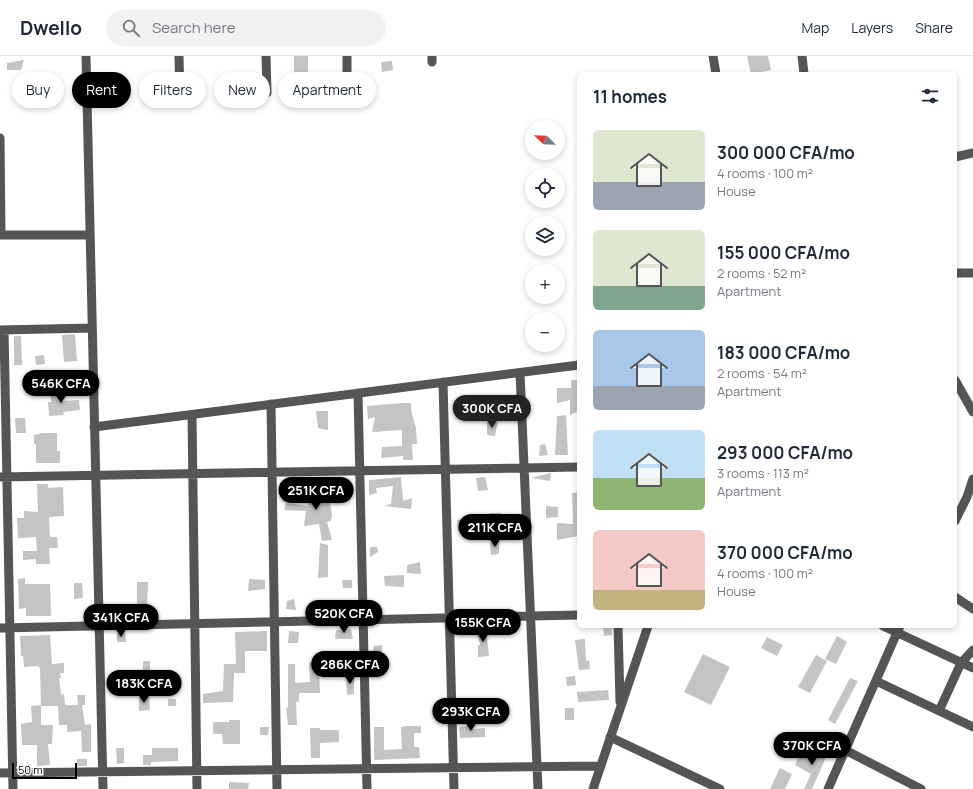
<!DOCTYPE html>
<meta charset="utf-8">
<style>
:root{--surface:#fff;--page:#f2f2f3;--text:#1f2937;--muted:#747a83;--line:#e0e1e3;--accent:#000}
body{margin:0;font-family:Manrope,sans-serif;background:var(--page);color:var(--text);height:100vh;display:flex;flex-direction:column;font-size:15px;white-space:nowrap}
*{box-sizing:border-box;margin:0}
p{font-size:13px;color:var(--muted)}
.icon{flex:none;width:22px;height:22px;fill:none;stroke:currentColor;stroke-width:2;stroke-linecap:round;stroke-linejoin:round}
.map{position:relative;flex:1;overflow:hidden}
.sheet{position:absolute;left:577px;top:16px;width:380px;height:556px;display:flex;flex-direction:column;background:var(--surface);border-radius:6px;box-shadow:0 2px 6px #0003}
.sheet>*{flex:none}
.hud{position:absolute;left:12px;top:16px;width:380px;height:36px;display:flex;gap:8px}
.needle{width:26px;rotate:293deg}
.buttons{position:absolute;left:525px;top:64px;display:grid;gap:8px}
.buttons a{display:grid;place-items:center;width:40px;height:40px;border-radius:50%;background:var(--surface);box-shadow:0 2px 6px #0003;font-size:20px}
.scale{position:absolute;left:12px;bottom:10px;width:65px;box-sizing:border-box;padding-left:4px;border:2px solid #000;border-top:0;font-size:11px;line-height:14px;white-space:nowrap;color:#000;-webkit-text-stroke:3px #fff;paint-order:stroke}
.price{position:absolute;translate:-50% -34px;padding:0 9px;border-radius:14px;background:var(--accent);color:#fff;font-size:13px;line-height:26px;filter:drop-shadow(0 1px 2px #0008)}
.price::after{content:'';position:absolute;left:50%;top:24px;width:12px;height:9px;margin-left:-6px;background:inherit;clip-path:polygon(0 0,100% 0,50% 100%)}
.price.on{background:#222;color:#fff}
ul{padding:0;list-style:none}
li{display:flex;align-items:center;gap:12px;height:100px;padding:0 16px}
li span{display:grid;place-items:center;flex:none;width:112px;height:80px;border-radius:6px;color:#555}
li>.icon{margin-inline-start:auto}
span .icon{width:48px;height:48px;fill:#fffc;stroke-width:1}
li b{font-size:17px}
h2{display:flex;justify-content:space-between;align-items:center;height:48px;padding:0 16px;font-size:17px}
.pill{padding:0 14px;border-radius:18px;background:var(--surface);box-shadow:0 2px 6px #0003;font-size:14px;line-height:36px}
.pill.on{background:var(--accent);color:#fff}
header{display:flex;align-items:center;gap:24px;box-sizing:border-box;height:56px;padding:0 20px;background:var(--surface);border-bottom:1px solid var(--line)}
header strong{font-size:19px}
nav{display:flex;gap:22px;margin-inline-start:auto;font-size:14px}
.search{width:280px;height:36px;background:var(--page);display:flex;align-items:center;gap:10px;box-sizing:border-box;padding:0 14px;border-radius:22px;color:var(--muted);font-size:15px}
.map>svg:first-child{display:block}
.building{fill:#c4c4c4}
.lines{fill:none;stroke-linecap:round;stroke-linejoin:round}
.minor{stroke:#555;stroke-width:9}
</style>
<header>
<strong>Dwello</strong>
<div class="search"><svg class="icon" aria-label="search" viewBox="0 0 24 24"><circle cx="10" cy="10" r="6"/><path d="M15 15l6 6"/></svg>Search here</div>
<nav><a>Map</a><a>Layers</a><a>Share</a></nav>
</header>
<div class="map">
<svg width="973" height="733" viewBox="0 0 973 733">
<rect width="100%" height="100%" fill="#fff"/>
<path class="building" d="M294 0H308V29L294 26Z
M747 0H768L771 14 760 16 761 18H751Z
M24 4 21 14H7V7Z
M392 5 393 14 382 16 381 6Z
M41 21 36 33 30 31 31 23Z
M75 278 77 305 64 306 62 279Z
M14 280H21L22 309H14Z
M44 299 45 308 36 309 35 300Z
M571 324H579V346L577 356 570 359V344L557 347V332H571Z
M58 329 60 345 79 344 80 354 63 356 64 359 49 360 48 346H51L50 330Z
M402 347H411V354L416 372 417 388H412L413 404H403V400L381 402 382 391 402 390V374L372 376 375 361 368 363 367 350Z
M316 355H328V374L318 372Z
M566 359 568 399H555L557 360Z
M15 362H25L26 377H16Z
M498 366 495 380 487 379V367Z
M42 377H57V395H60V407H36V388H34V379Z
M545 388 548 399 539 400 540 389Z
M551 417 550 425 531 422 546 418Z
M401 421 403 445 412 442 411 453 384 450 391 448 393 430 376 432 377 437 369 439V424Z
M485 421 488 434 478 435 476 422Z
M289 426 311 428V430L287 434Z
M37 428H48V432L63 431 64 460 49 461 50 481H57L58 492H49L50 508H36V503L23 504V495H37L36 481 18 482 17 462H24V455L38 456Z
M307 432 328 436 332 459 331 465 327 466 332 484 322 485 319 468 304 470 306 455 284 454 286 447 308 450Z
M579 436V480L557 484V467L573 468 572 437Z
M546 450 558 451V461L546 462Z
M489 457H501V470H489Z
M469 462 470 474 458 475 457 464Z
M499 486V498L491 499 490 487Z
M320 487 328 489V521L318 522Z
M370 491H377L378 496 370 501Z
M420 506 421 518 407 517V509Z
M404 519V531L385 530 384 520Z
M25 522V528H50L51 560H26V552L19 553 18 523Z
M249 523 265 524V533L248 535Z
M342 524H352V532H343Z
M137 526H148L147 556H137Z
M74 527H82L83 542 74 543Z
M294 543 296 554 286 553 287 545Z
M612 570V579L604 580 603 571Z
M486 572 489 600 478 601V589H480L477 574Z
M351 573 353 583H335L336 574Z
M267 575V595H245V617H234L233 646 203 647V638L223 635 224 608H236L235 576Z
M289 575 299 576 298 587H288Z
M117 577H125L126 586H117Z
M50 579 52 608 64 607V617H60L61 622H59L61 639 64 638 65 649H78L77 639H85V649H82L85 669 91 668V696H82L81 675 67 676V669H59L58 650H41L40 612 38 610 24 611 23 600H21L20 580Z
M837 580 847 586 836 608 825 603Z
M767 581 783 589 777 600 761 592Z
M585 583 586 605 589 604 590 613 579 614 575 584Z
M382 589V603L372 602 374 590Z
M703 598 730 611 711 649 684 636Z
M816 599 827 605 810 637 798 631Z
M143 605H150V622H143Z
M319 606 320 637H299V646H296L297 669H288L286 651 288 652V608H295V627L310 626 309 607Z
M354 619V638L347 639 346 620Z
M575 620 576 629 567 630 566 621Z
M850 622 858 625 835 668 828 664Z
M608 634 609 644 578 646 577 636Z
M149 640 150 654 139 655V641Z
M168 643H176V650H168Z
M41 649V669H53L52 688H48L50 709 37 710V689H22L21 668 32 666 31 650Z
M565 652H574V664H565Z
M229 664H240V688H223L222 678H213V666H229Z
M407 670H421V677H414V691H419L420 702 374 704V671H384V694L402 693 401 671Z
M472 670 473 673 485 672V681L460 682 459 671Z
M260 671H269L268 679H260Z
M310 672H320V674H339V686L320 687V702H311Z
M116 692H124V707L117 708Z
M152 692H178V705L151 706V709H143V699H152Z
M816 693 827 699 812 733H804L811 718 795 709 800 698 811 703Z
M77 703H87V710H77Z
M780 712 792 718 785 733H770Z
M229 726 249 727 248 733H229Z"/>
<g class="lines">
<path class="minor" d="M86 0 103 733
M179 0 180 46
M266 0 267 37
M347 0V20
M713 0 716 18
M802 0 804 18
M432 6V0
M0 82 1 179
M955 101 973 97
M0 179H90
M955 217H973
M0 274 92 272
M4 274 13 733
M520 317 538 733
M955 324 973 356
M443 326 454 733
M358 337 367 733
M271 348 277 733
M192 359 197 733
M94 371 579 309
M0 421 579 411
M955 465 967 441 973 423
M955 541 973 553
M618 570 620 646
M883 570 973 612
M0 572 579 559
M876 625 973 671
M939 655 961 607 973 594
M610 681 720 733
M845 694 921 733
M0 717 601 710
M593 733 648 570
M828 733 900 570"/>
</g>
</svg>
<div class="buttons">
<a><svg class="needle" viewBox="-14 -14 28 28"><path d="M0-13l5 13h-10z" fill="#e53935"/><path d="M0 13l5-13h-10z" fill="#747a83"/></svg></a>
<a><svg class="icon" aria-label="locate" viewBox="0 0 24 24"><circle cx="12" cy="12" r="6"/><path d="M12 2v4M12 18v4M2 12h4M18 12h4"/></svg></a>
<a><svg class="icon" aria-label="layers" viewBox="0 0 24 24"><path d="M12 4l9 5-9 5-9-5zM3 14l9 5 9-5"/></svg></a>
<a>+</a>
<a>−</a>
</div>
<div class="scale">50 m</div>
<b class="price" style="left:61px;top:348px">546K CFA</b>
<b class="price on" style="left:492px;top:373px">300K CFA</b>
<b class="price" style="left:316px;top:455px">251K CFA</b>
<b class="price" style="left:495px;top:492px">211K CFA</b>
<b class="price" style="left:344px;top:578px">520K CFA</b>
<b class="price" style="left:121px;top:582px">341K CFA</b>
<b class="price" style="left:483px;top:587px">155K CFA</b>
<b class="price" style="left:350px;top:629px">286K CFA</b>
<b class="price" style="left:144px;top:648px">183K CFA</b>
<b class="price" style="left:471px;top:676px">293K CFA</b>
<b class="price" style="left:812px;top:710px">370K CFA</b>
<div class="hud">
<a class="pill">Buy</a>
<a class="pill on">Rent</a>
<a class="pill">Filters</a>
<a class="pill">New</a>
<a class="pill">Apartment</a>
</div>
<section class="sheet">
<h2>11 homes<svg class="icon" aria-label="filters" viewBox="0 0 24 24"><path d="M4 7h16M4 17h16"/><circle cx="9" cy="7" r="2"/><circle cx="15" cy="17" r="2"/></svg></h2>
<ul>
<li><span style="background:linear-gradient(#dfe7d0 65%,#9aa5b1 0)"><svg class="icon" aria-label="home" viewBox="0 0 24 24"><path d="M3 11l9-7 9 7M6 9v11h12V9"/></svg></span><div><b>300 000 CFA/mo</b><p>4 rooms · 100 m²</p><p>House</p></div></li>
<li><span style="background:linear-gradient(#dfe7d0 70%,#7fa58c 0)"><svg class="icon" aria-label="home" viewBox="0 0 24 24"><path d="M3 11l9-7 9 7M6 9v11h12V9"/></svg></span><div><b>155 000 CFA/mo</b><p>2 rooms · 52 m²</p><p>Apartment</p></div></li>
<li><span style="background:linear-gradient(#a9c7e8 70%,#9aa5b1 0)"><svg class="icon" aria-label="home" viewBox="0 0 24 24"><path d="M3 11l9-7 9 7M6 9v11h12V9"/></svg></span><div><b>183 000 CFA/mo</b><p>2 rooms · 54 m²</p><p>Apartment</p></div></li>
<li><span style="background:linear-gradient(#bfe0f5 60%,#8fb573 0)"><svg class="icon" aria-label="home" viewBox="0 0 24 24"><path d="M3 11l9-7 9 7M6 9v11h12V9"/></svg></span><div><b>293 000 CFA/mo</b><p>3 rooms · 113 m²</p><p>Apartment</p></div></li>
<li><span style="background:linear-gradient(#f6c9c9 75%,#c2b280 0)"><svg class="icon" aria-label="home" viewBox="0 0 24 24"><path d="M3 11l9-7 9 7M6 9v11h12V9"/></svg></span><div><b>370 000 CFA/mo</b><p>4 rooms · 100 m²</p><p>House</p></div></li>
</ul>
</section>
</div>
